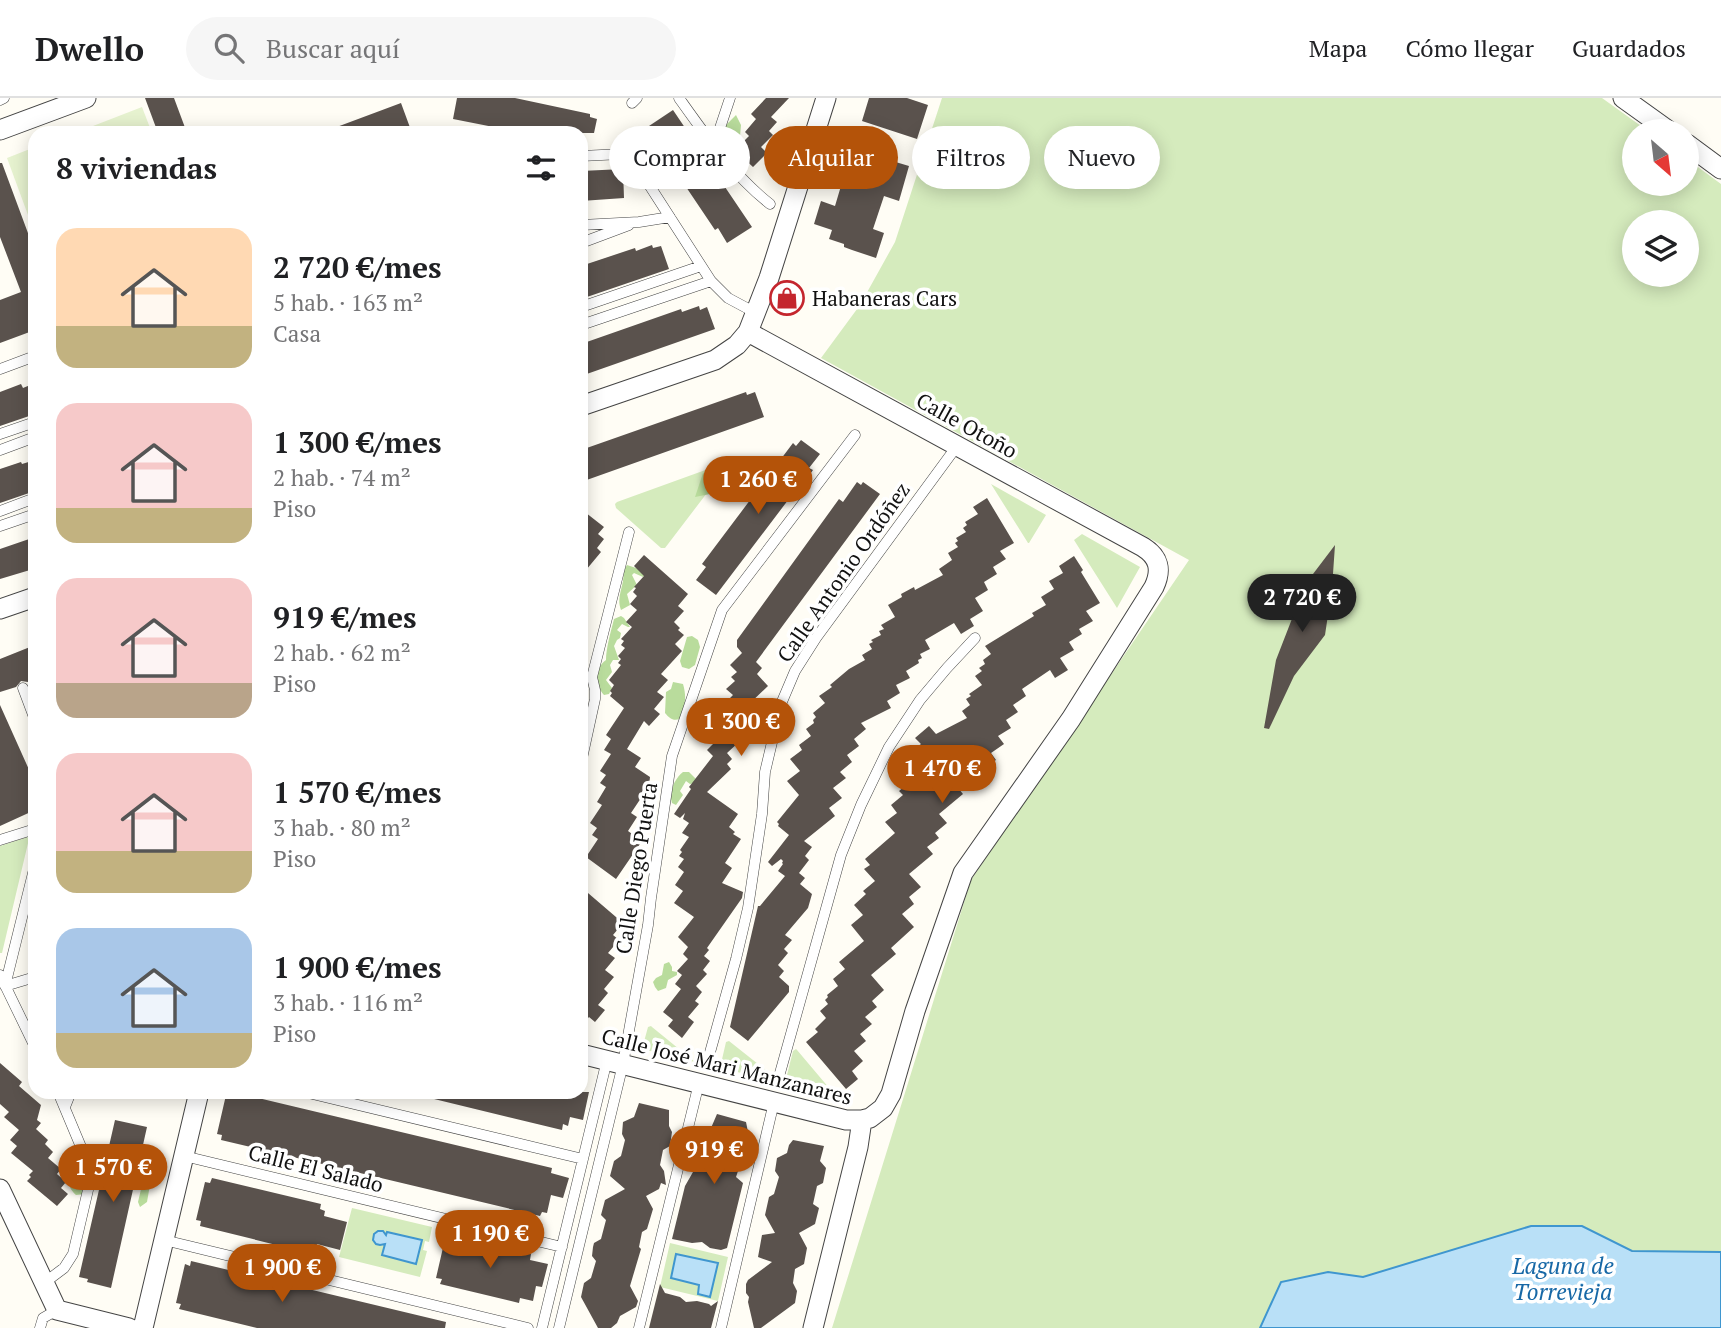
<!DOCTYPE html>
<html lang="es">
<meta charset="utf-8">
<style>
:root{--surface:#fff;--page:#f6f6f6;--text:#202124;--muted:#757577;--line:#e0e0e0;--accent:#b45309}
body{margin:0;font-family:"PT Serif",serif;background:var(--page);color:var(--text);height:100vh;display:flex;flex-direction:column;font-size:26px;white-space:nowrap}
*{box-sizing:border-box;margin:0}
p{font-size:23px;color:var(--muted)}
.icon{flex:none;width:38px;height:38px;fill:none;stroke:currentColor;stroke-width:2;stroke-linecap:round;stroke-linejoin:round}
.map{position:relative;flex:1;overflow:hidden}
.side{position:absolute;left:28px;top:28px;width:560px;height:973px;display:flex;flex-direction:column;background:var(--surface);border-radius:21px;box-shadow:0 4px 18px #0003}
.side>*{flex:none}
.hud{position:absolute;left:609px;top:28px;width:665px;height:63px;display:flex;gap:14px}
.needle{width:46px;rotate:152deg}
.fabs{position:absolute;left:1622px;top:21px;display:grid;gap:14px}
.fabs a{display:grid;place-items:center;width:77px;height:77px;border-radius:50%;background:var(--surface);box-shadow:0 4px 18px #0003;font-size:35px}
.price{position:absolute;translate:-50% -60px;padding:0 16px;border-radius:24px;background:var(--accent);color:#fff;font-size:23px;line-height:46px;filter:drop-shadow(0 2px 4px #0008)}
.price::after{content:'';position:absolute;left:50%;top:42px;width:21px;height:16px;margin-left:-10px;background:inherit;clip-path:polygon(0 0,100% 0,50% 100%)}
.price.selected{background:#222;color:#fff}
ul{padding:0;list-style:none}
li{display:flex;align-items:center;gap:21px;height:175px;padding:0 28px}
li span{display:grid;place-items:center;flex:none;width:196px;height:140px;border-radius:21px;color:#555}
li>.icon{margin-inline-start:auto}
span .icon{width:84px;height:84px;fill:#fffc;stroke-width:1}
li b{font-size:30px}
h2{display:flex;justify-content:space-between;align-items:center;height:84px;padding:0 28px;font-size:30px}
.tag{padding:0 24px;border-radius:32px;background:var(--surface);box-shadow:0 4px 18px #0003;font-size:24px;line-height:63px}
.tag.selected{background:var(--accent);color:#fff}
header{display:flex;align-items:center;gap:42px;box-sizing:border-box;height:98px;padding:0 35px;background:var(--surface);border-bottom:2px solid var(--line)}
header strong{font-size:33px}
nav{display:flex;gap:38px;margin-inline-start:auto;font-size:24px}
.search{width:490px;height:63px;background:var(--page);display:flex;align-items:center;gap:18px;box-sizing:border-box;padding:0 24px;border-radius:38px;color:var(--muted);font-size:26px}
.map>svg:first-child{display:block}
.green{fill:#d5ebbd;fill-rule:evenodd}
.forest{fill:#b9dc9c}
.pitch{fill:#e6f2cf}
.water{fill:#b9e0f7;stroke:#3f96cf;stroke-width:2}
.building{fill:#5a524d}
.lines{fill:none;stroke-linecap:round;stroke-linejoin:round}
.lane-casing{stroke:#444;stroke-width:11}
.street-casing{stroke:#444;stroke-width:21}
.lane{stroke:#fff;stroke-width:10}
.street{stroke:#fff;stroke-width:19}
.labels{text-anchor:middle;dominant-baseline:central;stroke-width:7;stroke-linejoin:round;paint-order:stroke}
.poi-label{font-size:21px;fill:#111;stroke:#fff;text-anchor:start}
.street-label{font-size:21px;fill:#111;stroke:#fff}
.water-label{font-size:23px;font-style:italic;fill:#1768a6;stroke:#fff}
</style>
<header>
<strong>Dwello</strong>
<div class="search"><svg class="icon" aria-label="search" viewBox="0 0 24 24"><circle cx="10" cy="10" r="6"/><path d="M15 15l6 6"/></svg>Buscar aquí</div>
<nav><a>Mapa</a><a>Cómo llegar</a><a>Guardados</a></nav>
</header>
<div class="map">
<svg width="1721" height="1230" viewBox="0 0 1721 1230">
<rect width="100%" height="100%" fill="#fffdf5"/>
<path class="green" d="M942 0H1602L1648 33H1634V86H1687V61L1721 86V1230H832L971 782 1189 462 821 260 860 207 895 144ZM1634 124H1687V177H1634Z
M722 366 724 367 726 370 665 450H661L616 410 615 406 617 404Z
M991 386 1046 417 1029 445H1028Z
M1082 436 1140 469 1117 510 1074 442Z
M27 739 29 741 2 855H0V748Z
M651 928 652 929 695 964 642 951 648 929Z
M729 943 772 977 771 982 720 970 726 944Z
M796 951 797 952 835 997 785 985 793 953Z
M352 1110 432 1129 429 1144 425 1143 423 1152 427 1153 420 1179 339 1159Z
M670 1145 728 1159 718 1203 660 1189Z"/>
<path class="forest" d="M736 17 741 27 739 50 733 55 724 53 718 41 721 32Z
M730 364 736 368 734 380 722 387 715 395 695 399 703 375 710 378 721 369Z
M627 467 639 471 645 477 643 479 634 475 632 477 637 487 627 496 630 507 621 512C617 501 621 494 623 483 624 476 623 473 627 467Z
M621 518 624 520 630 529H628L622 526 617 532 621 535 620 540 617 542 614 548 619 562H613L610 567 612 574 606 582 612 590 609 596 604 597C594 586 594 571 606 562 606 550 611 533 614 521Z
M692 538 698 542 700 549 695 567 689 571 682 569 680 563 687 539Z
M673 584 683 586C687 599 685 609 680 621 673 623 670 621 665 615L666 594 671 591Z
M683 674H689L697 682 695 685 690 686 686 683 680 693 683 697 676 707 672 705C668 695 675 680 683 674Z
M669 864 672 869V873L677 874V877L668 882 666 890 658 893 655 889 653 884 656 880 662 877 664 866Z
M156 1058 157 1064 151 1081 147 1104 140 1109 138 1104 142 1087 139 1065 151 1062Z
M74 1070 82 1071 88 1077 85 1096 76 1097C68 1089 67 1083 70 1073Z"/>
<path class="pitch" d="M142 9 152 35H96L93 28Z
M35 49V136L7 60Z"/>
<path class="water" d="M1531 1128H1582L1632 1153 1721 1154V1230H1260L1281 1184 1328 1174 1363 1179Z
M378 1133H383L386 1137 387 1134 422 1142 416 1166 382 1157 385 1146 380 1147 376 1146 373 1142 374 1136Z
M676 1156 718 1165 710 1199 698 1196 699 1187 671 1180Z"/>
<path class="building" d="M145 0H174L187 35H158Z
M457 0H515L590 16V19L597 21 594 35H524L453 21Z
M766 0H789L771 19 777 24 769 33 773 37 761 49 767 55 753 69 741 58 747 51 741 46 749 38 745 34 756 21 751 16Z
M869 0H907L928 7 917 41 862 23Z
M401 5 412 35H326V33Z
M673 12 752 129 727 145 718 130 715 132 678 77 679 63 667 60 646 30Z
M852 51 909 68 899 103 884 98 873 131 884 135 876 160 852 152 844 149V146L829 141 832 132 814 126 821 103 835 108Z
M0 65H2L35 154V232L0 245V202L21 194 0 139Z
M623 71 624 100 581 103V73Z
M652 147 653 150 661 148 669 171 581 201V168L635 150 636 153Z
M699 208 700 212 707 209 715 231 581 278V246L681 211 682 214Z
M35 285V316L0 328V294L21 286 23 290Z
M746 294 747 297 755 294 764 319 581 384V352Z
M801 342 820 356 809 370 813 372 803 386 801 385 716 497 696 482 706 469 702 466 793 345 796 348Z
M35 362V393L0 405V371L21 364 22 366Z
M857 384 861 387 863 384 880 396 756 564 762 570 757 576 768 588 748 607 757 616 734 639 739 644 727 655 732 661 727 666 731 671 707 694 738 716 729 729 735 734 733 736 741 741 725 765 732 770 722 785 743 794 742 800 707 850 709 852 704 858 710 863 703 872 707 876 696 888 702 894 695 903 699 906 688 919 694 924 682 940 668 928 673 922 663 914 681 891 675 886 682 877 677 873 688 861 683 856 688 849 678 839 694 819 674 805 683 793 675 787 684 774 678 769 684 761 679 758 682 754 680 752 689 739 682 735 689 725 683 721 685 715 680 720 674 716 691 691 689 689 713 658 707 652 715 644 711 639 723 628 717 621 725 613 721 609 733 597 726 591 735 583 731 579 737 574 730 567 742 555 737 549V542L839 401 843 404Z
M987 400 1014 445 1000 453 1006 461 993 469 997 476 984 484 988 492 975 500 983 513 970 521 974 528 961 536 954 525 925 542 930 551 920 556 922 560 918 562 919 565 906 573 910 580 896 587 900 595 887 603 891 610 861 625 866 631 854 641 859 648 847 657 852 664 840 674 846 680 833 690 842 700 829 710 835 718 804 743 812 749 805 758 809 762 799 775 805 780 800 786 812 796 808 810 785 837 792 842 784 851 788 855 778 867 784 873 779 879 789 888V894L748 943 730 929 758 808H760L785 778 778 773 783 766 782 765 783 763 781 761 772 768 768 764 789 737 778 728 779 726 777 724 799 697 787 683 800 673 790 661 802 652 799 647 811 638 806 631 814 625 813 622 816 619 813 615 825 605 819 598 832 589 830 587 849 571 865 562 862 557 872 551 869 546 873 544 871 542 881 537 879 533 884 531 881 527 895 519 888 507 902 499 901 496 914 489 915 492 943 477 939 471 952 462 948 455 958 449 955 445 958 443 956 440 966 434 963 430 967 427 965 424 978 416 973 409Z
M581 411 604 429 598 436 604 441 597 450 601 454 581 478Z
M35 439V468L30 470V472L0 481V451Z
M1335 447 1332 490 1325 537 1294 578 1269 631 1264 630 1276 562 1295 513 1313 476Z
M644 457 688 496 678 508 684 513 674 524 680 530 678 532 684 537 675 546 682 553 661 576 668 582 657 594 664 599 654 611 660 616 649 628 644 623 627 651 641 660 635 669 650 679 649 688 631 715 637 719 628 733 642 743 616 781 586 759 598 741 592 737 597 730 590 725 602 707 597 704 606 689 600 685 606 677 600 673 611 656 604 652 611 641 606 637 624 610 610 598 612 595 610 593 614 587 609 582 621 567 618 565 621 561 618 558 625 550 621 547 624 543 621 541 632 529 626 524 637 512 630 506 637 498 633 494 636 490 634 489 644 478 634 468Z
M1074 458 1083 472 1081 474 1100 505 1086 513 1093 523 1079 531 1082 536 1069 544 1074 552 1060 560 1068 572 1055 580 1050 572 1022 591 1026 598 1013 607 1018 614 1006 622 1011 630 998 638 1004 646 991 655 996 662 983 671 978 665 954 685 963 696 939 716 947 725 935 735 939 740 927 749 933 756 909 776 921 789 909 799 914 806 902 816 914 829 891 850 896 856 871 877 884 892 872 903 877 909 865 919 872 926 860 936 866 943 854 953 863 963 852 973 858 981 846 991 806 944 818 934 815 931 826 920 820 913 828 906 825 902 828 899 827 897 838 888 833 881 845 871 839 864 864 843 851 827 863 817 854 807 866 796 863 793 875 783 864 771 870 767 865 761 895 735 885 724 897 715 891 707 903 697 899 693 911 683 905 676 917 667 911 660 920 652 917 649 921 646 915 640 929 628 936 636 967 620 962 613 970 607 966 601 971 598 969 596 982 587 975 578 982 573 979 570 985 566 983 562 991 556 985 548 1034 518 1032 515 1046 507 1041 499 1054 491 1049 483 1063 475 1059 468Z
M35 547V582L28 584 21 583 16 589 0 594V561Z
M0 607 35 685V712L0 728Z
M581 789 623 825 613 837 619 842 608 855 615 860 605 872 614 879 604 891 608 895 598 907 605 912 595 924 589 919 581 928Z
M0 965 22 984 19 988 41 1007 37 1022 41 1025 36 1031 48 1042 45 1046 53 1054 48 1060 61 1071 57 1076 66 1084 61 1090 68 1096 57 1108 27 1083 31 1079 29 1077 33 1073 11 1055 17 1048 10 1042 19 1032 4 1019 9 1014 0 1006Z
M233 994 552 1070 551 1075 569 1080 563 1100 551 1097 547 1115 542 1114 540 1118 221 1042 222 1037 217 1036 226 997 232 999Z
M430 994H589L583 1022 570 1019 568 1028 563 1026 562 1032 430 1000Z
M639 1005 669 1012V1028L672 1034 670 1048 663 1052 660 1067 664 1073 666 1087 661 1085 659 1091 646 1098 653 1111 647 1131 642 1134 639 1149 641 1151 630 1188 638 1203 636 1209 620 1218 617 1225 611 1230H598L581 1199 584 1185 591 1180 596 1163 592 1158 593 1149 594 1145 601 1141 606 1122 601 1117 605 1102 625 1091 610 1078 614 1063 621 1058 625 1042 622 1036 623 1024 634 1019Z
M717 1016 746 1024 748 1034 747 1038 752 1047 749 1059 741 1064 736 1079 743 1085 727 1150 721 1152 710 1150 702 1144 692 1145 672 1141 685 1088 693 1074 700 1070 704 1054 699 1046 702 1034 711 1030Z
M115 1022 147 1029 111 1190 87 1184 88 1181 79 1179Z
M793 1042 824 1048 820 1063 826 1070 823 1085 817 1088 813 1106 819 1110 815 1126 799 1135 807 1150 804 1166 795 1171 793 1185 797 1193 795 1205 761 1230H754L748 1204 749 1199 746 1195V1186L748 1182 772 1164 758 1159 762 1137 775 1135 765 1117 769 1099 774 1096 779 1079 775 1073 777 1060 787 1055 789 1047Z
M212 1080 321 1106 320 1111 325 1113 324 1118 347 1124 340 1152 317 1146 316 1151 310 1149 309 1155 200 1128 201 1123 196 1122 205 1084 210 1085Z
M453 1138 531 1156 530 1162 548 1166 542 1189 536 1188 533 1203 520 1200 519 1205 440 1186 442 1181 436 1180 445 1141 451 1143Z
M191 1163 446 1224 445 1230H257L179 1211 181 1206 176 1205 185 1166 190 1168Z
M660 1186 665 1195 680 1199 686 1204 697 1203 709 1206 711 1208 718 1203 711 1230H649Z"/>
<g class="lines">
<g class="lane-casing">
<path id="lane" d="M679 0C706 38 733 77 770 106
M0 2 4 0
M632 5 637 0
M714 48 730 0
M581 58 622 56 635 65 711 183 728 200 756 215
M581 127 639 124 670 119
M581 145 629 127
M581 209 701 168
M581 227 711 183
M0 271 35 258
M0 336 35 324
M0 352 35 339
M0 413 35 400
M0 428 35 416
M23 590 35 622
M581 665 595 601V592L592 579 629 434
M0 742 35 731
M0 877 35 949
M5 888 35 767
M5 888 35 879
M709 958 736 861 748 810 762 716 765 674 781 606 795 573 816 540 957 348
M780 975 841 757 861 707 889 649 920 602 947 570 975 540
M304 994 583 1061
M65 1009 71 994
M184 1058 562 1149
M164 1142 528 1230
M44 1185 64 1170 73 1156 88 1092 89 1068 58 994
M40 1230 43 1220 57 1212
M542 1230 607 962
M559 1230 623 966 648 827 651 800 672 658 722 512 855 337
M639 1230 699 985
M721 1230 774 1004"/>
</g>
<g class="street-casing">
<path id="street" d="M1623 0 1669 33
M0 32 86 0
M1687 46 1721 71
M748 234 1143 449C1159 459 1162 472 1154 489L1071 621 963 775 915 913 891 996 883 1010 870 1020 862 1022 858 1049 813 1230
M581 308 715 262 737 247 748 234 769 180 826 0
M0 511 35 499
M581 956 846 1022H862
M0 1091 57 1212 129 1230
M143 1230 199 994"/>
</g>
<use href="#lane" class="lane"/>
<use href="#street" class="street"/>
</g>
<defs>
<g id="shop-ring" transform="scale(1.75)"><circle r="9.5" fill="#fff" stroke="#c4262e" stroke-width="1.5"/><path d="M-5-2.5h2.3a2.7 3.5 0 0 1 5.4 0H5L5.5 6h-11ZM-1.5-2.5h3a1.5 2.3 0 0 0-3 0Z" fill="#c4262e"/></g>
</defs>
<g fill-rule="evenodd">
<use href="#shop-ring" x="787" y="200"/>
</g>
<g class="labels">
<g class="poi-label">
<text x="812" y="200">Habaneras Cars</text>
</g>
<g class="street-label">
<text transform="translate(967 327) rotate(29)">Calle Otoño</text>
<text transform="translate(843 474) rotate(-55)">Calle Antonio Ordóñez</text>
<text transform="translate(636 770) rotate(-81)">Calle Diego Puerta</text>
<text transform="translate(727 968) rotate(14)">Calle José Mari Manzanares</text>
<text transform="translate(316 1070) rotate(14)">Calle El Salado</text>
</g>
<g class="water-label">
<text x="1563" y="1167">Laguna de<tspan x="1563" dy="26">Torrevieja</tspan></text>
</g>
</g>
</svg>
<div class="fabs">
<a><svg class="needle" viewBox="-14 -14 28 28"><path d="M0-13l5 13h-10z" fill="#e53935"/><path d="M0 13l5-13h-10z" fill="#757577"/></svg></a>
<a><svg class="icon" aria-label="layers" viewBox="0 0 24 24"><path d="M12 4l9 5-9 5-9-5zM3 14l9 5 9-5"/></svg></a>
</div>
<b class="price" style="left:758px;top:418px">1 260 €</b>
<b class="price selected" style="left:1302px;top:536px">2 720 €</b>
<b class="price" style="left:741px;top:660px">1 300 €</b>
<b class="price" style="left:942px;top:707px">1 470 €</b>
<b class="price" style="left:714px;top:1088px">919 €</b>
<b class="price" style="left:113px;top:1106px">1 570 €</b>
<b class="price" style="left:490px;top:1172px">1 190 €</b>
<b class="price" style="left:282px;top:1206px">1 900 €</b>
<div class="hud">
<a class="tag">Comprar</a>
<a class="tag selected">Alquilar</a>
<a class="tag">Filtros</a>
<a class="tag">Nuevo</a>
</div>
<section class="side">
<h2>8 viviendas<svg class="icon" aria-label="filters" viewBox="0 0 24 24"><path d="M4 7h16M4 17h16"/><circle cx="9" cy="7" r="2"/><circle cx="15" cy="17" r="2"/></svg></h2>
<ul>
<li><span style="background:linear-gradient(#ffd9b3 70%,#c2b280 0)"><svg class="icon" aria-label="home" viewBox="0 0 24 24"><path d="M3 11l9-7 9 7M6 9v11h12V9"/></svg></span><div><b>2 720 €/mes</b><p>5 hab. · 163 m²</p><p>Casa</p></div></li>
<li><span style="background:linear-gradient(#f6c9c9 75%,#c2b280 0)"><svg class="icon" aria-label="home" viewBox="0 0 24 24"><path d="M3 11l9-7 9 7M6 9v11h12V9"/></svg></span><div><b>1 300 €/mes</b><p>2 hab. · 74 m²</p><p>Piso</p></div></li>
<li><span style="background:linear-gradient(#f6c9c9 75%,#b9a48a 0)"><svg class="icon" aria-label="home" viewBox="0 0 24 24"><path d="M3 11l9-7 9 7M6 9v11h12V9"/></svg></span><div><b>919 €/mes</b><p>2 hab. · 62 m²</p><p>Piso</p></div></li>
<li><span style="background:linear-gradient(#f6c9c9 70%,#c2b280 0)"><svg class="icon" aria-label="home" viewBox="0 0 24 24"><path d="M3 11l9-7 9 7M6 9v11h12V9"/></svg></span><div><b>1 570 €/mes</b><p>3 hab. · 80 m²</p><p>Piso</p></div></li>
<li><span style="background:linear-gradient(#a9c7e8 75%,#c2b280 0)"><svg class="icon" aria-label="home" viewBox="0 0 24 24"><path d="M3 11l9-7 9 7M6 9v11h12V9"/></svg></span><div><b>1 900 €/mes</b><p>3 hab. · 116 m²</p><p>Piso</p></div></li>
</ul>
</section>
</div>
